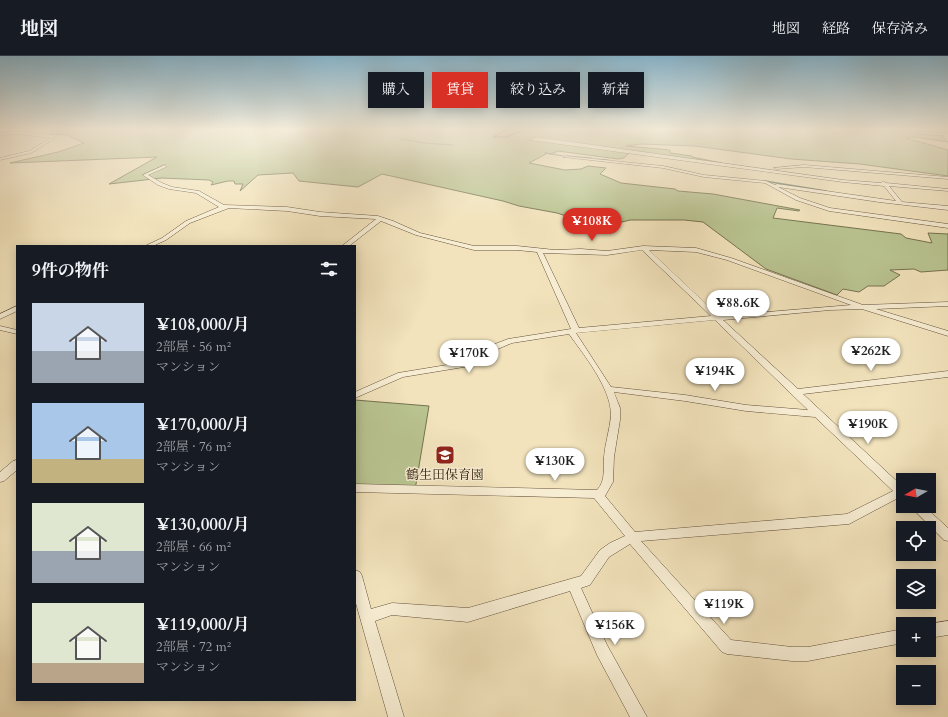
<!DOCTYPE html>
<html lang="ja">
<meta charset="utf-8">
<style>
:root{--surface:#171b24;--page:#20242c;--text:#f1f3f6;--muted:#9ea1a6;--line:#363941;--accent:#d93025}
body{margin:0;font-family:Cardo,"Noto Serif JP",serif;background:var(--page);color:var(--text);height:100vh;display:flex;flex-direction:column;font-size:15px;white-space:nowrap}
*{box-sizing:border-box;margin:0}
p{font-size:13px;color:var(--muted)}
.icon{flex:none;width:22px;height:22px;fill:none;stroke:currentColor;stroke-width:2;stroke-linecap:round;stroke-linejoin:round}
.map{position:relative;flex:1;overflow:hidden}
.panel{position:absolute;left:16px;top:189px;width:340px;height:456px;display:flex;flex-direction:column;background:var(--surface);border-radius:0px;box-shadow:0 2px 10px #0003}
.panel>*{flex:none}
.banner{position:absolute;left:368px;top:16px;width:380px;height:36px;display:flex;gap:8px}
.needle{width:26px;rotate:261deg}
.fabs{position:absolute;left:896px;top:417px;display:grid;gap:8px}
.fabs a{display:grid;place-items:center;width:40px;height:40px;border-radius:0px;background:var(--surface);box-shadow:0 2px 10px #0003;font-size:20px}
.price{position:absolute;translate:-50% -34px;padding:0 9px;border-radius:14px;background:#fff;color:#222;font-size:13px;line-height:26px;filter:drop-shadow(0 1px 2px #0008)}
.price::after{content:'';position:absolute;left:50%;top:24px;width:12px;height:9px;margin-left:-6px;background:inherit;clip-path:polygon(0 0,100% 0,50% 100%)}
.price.on{background:var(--accent);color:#fff}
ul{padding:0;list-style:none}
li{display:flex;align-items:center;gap:12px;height:100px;padding:0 16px}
li span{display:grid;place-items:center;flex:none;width:112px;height:80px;border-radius:0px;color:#555}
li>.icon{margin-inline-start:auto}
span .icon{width:48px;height:48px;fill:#fffc;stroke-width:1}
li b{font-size:17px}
h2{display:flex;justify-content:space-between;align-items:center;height:48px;padding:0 16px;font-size:17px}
.pill{padding:0 14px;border-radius:0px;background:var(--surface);box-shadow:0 2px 10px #0003;font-size:14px;line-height:36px}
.pill.on{background:var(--accent);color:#fff}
header{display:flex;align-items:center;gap:24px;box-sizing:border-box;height:56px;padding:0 20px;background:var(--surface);border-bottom:1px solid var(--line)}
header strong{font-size:19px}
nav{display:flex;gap:22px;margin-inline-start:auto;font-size:14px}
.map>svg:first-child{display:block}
.green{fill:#b9c491;stroke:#767250}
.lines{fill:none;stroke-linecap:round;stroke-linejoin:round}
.stream-far1{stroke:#727f6e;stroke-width:1}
.stream{stroke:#727f6e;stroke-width:1.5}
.building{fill:#e09d85;stroke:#332010}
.minor-casing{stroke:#63513b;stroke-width:1}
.minor{fill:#f7edd3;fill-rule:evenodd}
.labels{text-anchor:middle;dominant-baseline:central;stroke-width:3;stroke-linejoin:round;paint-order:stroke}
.poi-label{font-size:13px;fill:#332010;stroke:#f7edd3}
</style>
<header>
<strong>地図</strong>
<nav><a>地図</a><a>経路</a><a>保存済み</a></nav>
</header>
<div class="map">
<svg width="948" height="661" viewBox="0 0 948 661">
<rect width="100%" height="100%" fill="#f2e3bc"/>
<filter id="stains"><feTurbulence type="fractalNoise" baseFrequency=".005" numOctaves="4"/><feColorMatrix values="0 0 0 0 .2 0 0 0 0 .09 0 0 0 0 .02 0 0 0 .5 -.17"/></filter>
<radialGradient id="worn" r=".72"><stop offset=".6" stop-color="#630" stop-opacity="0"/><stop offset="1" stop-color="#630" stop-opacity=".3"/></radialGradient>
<path class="green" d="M51 74H948V77L915 75 920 78 944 80 943 81 948 86 915 81 906 82 948 94V120L860 108 791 103 695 90 641 88 626 90 670 94V97L692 100V101L722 107 629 97 624 102 618 103 558 95 551 98 545 97 546 98 529 107 565 114 581 113 588 110 606 112 600 118 621 127 675 133 678 135 713 138 800 154 799 155 777 152 773 162 901 178 906 182 932 187 928 177 948 178V214L921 216 914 213 890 214 900 219 884 230H868L859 236 843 233 837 239 766 213 703 166 684 164H630L610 169 596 167 572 162 557 157 519 150 503 145 382 118 358 131 299 125 293 117 258 119 240 135 243 128H235L234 125H228L211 129 213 126 209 124 162 122 109 128 157 101 10 107 58 96 84 87 67 79 50 78Z
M355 344 429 350 415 434 355 432Z"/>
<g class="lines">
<path class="stream-far1" d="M401 83 424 87 453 89
M545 97 563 100
M567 100 592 102
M596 103 609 104
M661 110 672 112
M676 113 689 116"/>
<path class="stream" d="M765 125 826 135"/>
</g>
<path class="building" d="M506 74H523L507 81H493Z"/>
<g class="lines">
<g class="minor-casing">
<path id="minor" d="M13 74 52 79 55 82 31 97 0 104V102L29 95 51 82 18 78 0 79V77L13 76Z
M536 81 843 124 881 127 883 125 886 127 948 133V135L889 130 902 146 948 150V154L879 146 778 131 800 142 830 152 948 168V172L829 155 796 144 765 127 704 121 663 112 563 101 565 100 663 110 704 119 766 125 775 129 777 128 896 145 884 130 843 126 530 84Z
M165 109 166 111 148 119 162 127 172 131 199 135 224 149 287 151 320 156 378 160 393 165 420 177 474 190H517L555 194 581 193 607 195 643 190 696 192 731 202 863 249 948 246V250L876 253 948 275V280L862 253 830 254 723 264 798 333 948 315V321L803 338 903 431V442L900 441 849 468 641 485 731 584 792 591H808L903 573V587L808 605H792L727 598 722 596 630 488 609 501 592 526 590 529 581 532 607 589 647 661H630L597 599 570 535 468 566 392 559 375 565 404 661H388L355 544V514L360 516 362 520 371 553 392 547 468 552 581 520 600 494 610 487 625 480 594 442 355 436V428L597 434C606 425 603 412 604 401 605 387 610 373 611 359 611 332 584 299 569 278L512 287 493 295 483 305 470 310 403 321 355 342V336L398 317 465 306 477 301 487 291 508 283 571 273 537 196 517 194H474L416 179 381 165 349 190H342L376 163 320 160 287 155 229 152 190 167 166 184 153 190H145L162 182 186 165 219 151 196 137 169 133 158 129 143 119ZM642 194 711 260 579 272 543 197 607 199ZM649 194 696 196 727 204 851 249 719 260ZM715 264 808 354 746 349 685 339 611 331 576 277ZM614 336 685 345 746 355 815 361 893 435 847 458 635 476 605 440 613 426 614 401 620 364V352Z
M804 109 948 121V123L804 111 776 113 774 112Z
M17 250V255L0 263V258Z
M0 270 17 274V278L0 274Z
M17 404V414L4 425 0 426V416L13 405Z
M910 450H924L948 472V485L944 484Z
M948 565V579L929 582V568Z"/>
</g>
<use href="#minor" class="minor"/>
</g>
<linearGradient id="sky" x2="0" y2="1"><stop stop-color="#89b8d0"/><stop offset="0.44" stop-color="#f9f2e1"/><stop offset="1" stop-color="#f9f2e1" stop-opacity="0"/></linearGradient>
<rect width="948" height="167" fill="url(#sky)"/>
<defs>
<g id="school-square" transform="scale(1)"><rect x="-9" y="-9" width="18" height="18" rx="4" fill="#8f2418" stroke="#f7edd3"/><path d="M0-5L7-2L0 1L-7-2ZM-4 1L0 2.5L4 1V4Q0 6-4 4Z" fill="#fff"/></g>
</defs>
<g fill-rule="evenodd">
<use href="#school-square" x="445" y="399"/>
</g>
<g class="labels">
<g class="poi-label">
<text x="445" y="419">鶴生田保育園</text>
</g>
</g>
<rect width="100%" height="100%" filter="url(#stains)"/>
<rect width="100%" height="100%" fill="url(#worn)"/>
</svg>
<div class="fabs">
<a><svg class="needle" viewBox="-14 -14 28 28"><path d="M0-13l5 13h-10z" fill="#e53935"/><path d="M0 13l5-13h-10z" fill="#9ea1a6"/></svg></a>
<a><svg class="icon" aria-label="locate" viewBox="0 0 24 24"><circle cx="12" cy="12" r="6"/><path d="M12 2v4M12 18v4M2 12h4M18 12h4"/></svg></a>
<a><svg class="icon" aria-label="layers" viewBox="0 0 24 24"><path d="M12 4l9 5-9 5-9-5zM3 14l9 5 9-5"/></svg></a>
<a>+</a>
<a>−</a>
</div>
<b class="price on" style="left:592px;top:186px">¥108K</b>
<b class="price" style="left:738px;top:268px">¥88.6K</b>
<b class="price" style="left:871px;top:316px">¥262K</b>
<b class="price" style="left:469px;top:318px">¥170K</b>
<b class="price" style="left:715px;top:336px">¥194K</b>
<b class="price" style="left:868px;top:389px">¥190K</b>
<b class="price" style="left:555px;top:426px">¥130K</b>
<b class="price" style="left:724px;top:569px">¥119K</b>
<b class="price" style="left:615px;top:590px">¥156K</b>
<div class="banner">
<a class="pill">購入</a>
<a class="pill on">賃貸</a>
<a class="pill">絞り込み</a>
<a class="pill">新着</a>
</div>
<section class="panel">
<h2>9件の物件<svg class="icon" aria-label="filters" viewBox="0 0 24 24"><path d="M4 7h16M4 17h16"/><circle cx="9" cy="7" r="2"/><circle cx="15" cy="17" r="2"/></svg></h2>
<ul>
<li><span style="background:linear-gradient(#c9d6e8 60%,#9aa5b1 0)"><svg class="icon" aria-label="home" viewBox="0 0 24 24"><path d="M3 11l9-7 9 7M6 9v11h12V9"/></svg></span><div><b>¥108,000/月</b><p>2部屋 · 56 m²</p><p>マンション</p></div></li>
<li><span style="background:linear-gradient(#a9c7e8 70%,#c2b280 0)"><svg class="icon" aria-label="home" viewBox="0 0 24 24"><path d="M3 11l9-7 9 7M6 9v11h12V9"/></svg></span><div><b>¥170,000/月</b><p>2部屋 · 76 m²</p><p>マンション</p></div></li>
<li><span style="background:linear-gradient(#dfe7d0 60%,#9aa5b1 0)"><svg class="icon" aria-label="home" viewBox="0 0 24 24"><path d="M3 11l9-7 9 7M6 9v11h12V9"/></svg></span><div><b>¥130,000/月</b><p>2部屋 · 66 m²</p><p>マンション</p></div></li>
<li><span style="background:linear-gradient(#dfe7d0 75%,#b9a48a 0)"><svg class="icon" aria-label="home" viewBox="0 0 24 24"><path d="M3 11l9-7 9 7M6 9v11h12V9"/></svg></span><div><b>¥119,000/月</b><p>2部屋 · 72 m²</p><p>マンション</p></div></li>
</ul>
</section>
</div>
